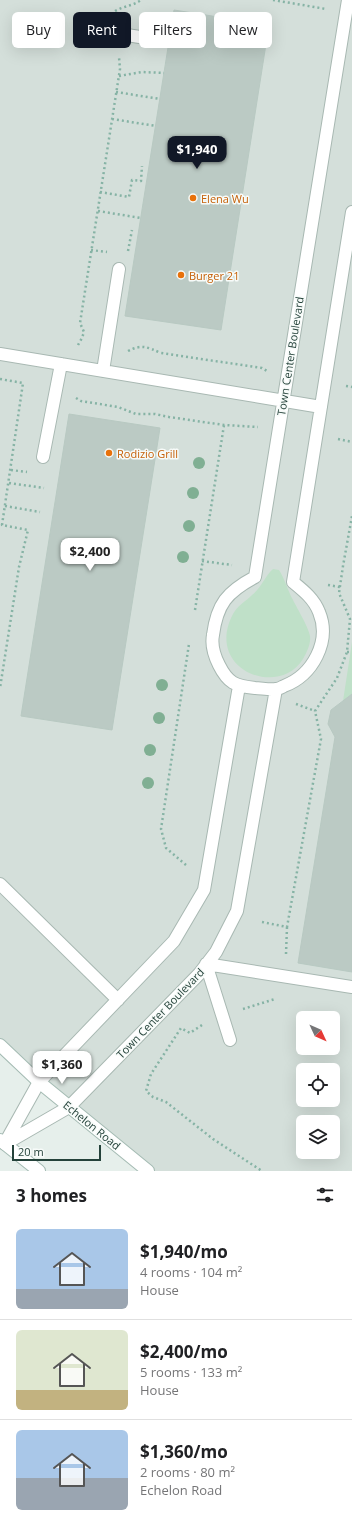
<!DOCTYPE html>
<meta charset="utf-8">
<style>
:root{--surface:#fff;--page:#f6f6f6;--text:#202124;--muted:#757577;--line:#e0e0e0;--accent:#111827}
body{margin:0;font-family:"Open Sans",sans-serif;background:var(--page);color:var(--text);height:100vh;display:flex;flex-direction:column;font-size:15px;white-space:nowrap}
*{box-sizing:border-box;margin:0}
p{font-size:13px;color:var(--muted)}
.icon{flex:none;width:22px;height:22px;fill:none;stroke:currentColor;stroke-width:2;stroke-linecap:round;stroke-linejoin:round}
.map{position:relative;height:1171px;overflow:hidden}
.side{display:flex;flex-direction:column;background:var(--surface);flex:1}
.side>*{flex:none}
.guide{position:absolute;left:12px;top:12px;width:328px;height:36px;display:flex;gap:8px}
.needle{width:26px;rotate:134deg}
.buttons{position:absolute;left:296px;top:1011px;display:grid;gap:8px}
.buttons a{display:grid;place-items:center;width:44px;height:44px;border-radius:6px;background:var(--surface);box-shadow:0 4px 16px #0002;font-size:20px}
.scale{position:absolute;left:12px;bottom:10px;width:89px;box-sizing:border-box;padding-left:4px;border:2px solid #24423a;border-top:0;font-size:11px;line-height:14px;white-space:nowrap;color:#24423a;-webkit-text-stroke:3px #f7fbf9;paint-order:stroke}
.price{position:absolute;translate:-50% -34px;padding:0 9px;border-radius:8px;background:#fff;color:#222;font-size:13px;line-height:26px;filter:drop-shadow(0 1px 2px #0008)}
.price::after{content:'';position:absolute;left:50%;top:24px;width:12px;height:9px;margin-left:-6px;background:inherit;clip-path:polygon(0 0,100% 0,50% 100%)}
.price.active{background:var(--accent);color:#fff}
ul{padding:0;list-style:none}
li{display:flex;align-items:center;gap:12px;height:100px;padding:0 16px}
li+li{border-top:1px solid var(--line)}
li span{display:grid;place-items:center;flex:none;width:112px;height:80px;border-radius:6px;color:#555}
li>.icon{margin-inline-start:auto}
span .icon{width:48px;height:48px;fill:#fffc;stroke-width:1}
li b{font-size:17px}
h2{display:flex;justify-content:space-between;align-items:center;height:48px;padding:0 16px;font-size:17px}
.tag{padding:0 14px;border-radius:6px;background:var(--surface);box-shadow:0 4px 16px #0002;font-size:14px;line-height:36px}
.tag.active{background:var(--accent);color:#fff}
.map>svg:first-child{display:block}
.built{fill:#d4dfda;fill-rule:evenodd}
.green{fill:#bfe0c8}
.building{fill:#bbcac4;stroke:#b8c9c2}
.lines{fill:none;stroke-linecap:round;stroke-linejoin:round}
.lane-casing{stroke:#a8b8b2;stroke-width:14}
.secondary-casing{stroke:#a4bbb3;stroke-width:14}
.path{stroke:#86b3a5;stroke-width:2.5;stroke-dasharray:2 3;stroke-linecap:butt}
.lane{stroke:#fff;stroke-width:12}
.secondary{stroke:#fff;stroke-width:12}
.tree{fill:#80af93}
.food-dot{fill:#e8710a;stroke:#f7fbf9;stroke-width:1.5}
.labels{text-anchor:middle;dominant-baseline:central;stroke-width:3;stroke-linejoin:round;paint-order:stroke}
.food-label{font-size:11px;fill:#c56008;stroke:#f7fbf9;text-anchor:start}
.street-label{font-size:11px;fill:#24423a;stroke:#f7fbf9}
</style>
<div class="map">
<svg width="352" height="1171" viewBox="0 0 352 1171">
<rect width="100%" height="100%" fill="#e6efeb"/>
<path class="built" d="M0 0H352V1171H148L0 1045ZM303 1018H333V1048H303ZM303 1070H333V1100H303ZM303 1122H333V1152H303Z"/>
<path class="green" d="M273 569 279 570C284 577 288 591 293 600 297 608 309 628 310 636 311 644 307 652 303 659 278 699 204 669 233 614 237 606 246 601 252 595 261 588 265 576 273 569Z
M352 642V701H343Z"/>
<path class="building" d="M174 10 269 25 221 330 125 316Z
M69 414 160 428 112 730 21 716Z
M352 694V972L298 963 335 737 328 724 331 710Z"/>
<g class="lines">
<g class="lane-casing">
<path id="lane" d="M348 0 255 577C227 592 217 604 213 635 211 645 215 657 219 665 228 683 235 686 255 688 261 688 269 690 276 689 279 689 282 687 284 686 313 675 331 641 319 612 314 599 304 591 293 582L352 212
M88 29 159 40
M0 354 321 407
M103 371 119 269
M43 457 61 364
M0 884 118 1000
M230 1040 206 964 352 987
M5 1143 39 1082 174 941 204 890 239 686
M5 1144 69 1107 199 974 216 952 237 911 276 689"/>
</g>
<g class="secondary-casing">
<path id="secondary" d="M0 1045 39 1082 148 1171
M0 1140 39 1171"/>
</g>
<path class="path" d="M273 0 326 9
M115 11C124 6 133 6 141 0
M119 76 142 72 164 73
M116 92 160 99
M112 119 156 126
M100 192 129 197 132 180 141 181 142 166
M98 211 141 218
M91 250 107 252
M128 251 132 230
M78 345 82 338 84 332 80 323 120 69 119 57
M128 351C142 344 147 347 161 353L262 368 267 371
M0 379 23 383 2 525 28 530 19 567 0 688
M346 386 352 387
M76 398 81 401 118 407 136 414H155L169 417 224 425 258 427
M338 439 352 442
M11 470 27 472
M9 483 44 488
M5 506 40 512
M202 561 232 565
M328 585 340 587
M195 610 224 425
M347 652H352
M296 704 315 711
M186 865 166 848 161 829 189 644
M262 922 287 927 321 739 315 711 337 678 347 652 350 619 339 593 343 566 352 516
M286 954 287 927
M243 1009 275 999
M202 1025 190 1033 181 1028 151 1074 146 1091 153 1097 166 1102 213 1139 262 1171"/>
<use href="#lane" class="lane"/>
<use href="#secondary" class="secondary"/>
</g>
<g class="tree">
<circle cx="199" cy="463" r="6"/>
<circle cx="193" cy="493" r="6"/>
<circle cx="189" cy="526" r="6"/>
<circle cx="183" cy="557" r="6"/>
<circle cx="162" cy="685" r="6"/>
<circle cx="159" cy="718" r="6"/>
<circle cx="150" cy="750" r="6"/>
<circle cx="148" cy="783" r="6"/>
</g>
<g class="food-dot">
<circle cx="193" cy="198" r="4"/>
<circle cx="181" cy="275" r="4"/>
<circle cx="109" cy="453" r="4"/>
</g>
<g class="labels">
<g class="food-label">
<text x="201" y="198">Elena Wu</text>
<text x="189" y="275">Burger 21</text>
<text x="117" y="453">Rodizio Grill</text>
</g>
<g class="street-label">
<text transform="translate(290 356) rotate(-81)">Town Center Boulevard</text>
<text transform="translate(160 1013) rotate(-46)">Town Center Boulevard</text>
<text transform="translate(92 1125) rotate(39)">Echelon Road</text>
</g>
</g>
</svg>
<div class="buttons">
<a><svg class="needle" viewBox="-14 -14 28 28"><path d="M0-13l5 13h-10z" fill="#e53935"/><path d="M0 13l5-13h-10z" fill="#757577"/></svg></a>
<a><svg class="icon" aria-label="locate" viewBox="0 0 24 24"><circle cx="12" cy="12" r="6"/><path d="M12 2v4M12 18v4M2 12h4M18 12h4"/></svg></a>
<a><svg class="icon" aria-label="layers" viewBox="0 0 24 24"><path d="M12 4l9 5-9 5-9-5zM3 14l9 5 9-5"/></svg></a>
</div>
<div class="scale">20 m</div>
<b class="price active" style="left:197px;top:170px">$1,940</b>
<b class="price" style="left:90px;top:572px">$2,400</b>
<b class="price" style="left:62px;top:1085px">$1,360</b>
<div class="guide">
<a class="tag">Buy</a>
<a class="tag active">Rent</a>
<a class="tag">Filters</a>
<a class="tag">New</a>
</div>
</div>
<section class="side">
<h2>3 homes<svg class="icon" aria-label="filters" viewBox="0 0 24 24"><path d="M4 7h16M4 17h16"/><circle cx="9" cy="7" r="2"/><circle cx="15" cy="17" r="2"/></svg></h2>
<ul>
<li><span style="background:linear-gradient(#a9c7e8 75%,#9aa5b1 0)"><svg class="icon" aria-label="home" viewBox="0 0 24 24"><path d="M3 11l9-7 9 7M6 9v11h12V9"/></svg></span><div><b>$1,940/mo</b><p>4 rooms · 104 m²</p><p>House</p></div></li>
<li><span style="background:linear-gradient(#dfe7d0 75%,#c2b280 0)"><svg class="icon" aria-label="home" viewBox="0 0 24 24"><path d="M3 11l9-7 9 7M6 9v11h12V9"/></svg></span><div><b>$2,400/mo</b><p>5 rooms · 133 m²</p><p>House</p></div></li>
<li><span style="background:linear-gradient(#a9c7e8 60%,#9aa5b1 0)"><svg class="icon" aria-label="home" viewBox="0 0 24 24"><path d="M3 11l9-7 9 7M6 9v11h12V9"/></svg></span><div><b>$1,360/mo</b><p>2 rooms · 80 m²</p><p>Echelon Road</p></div></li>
</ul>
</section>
